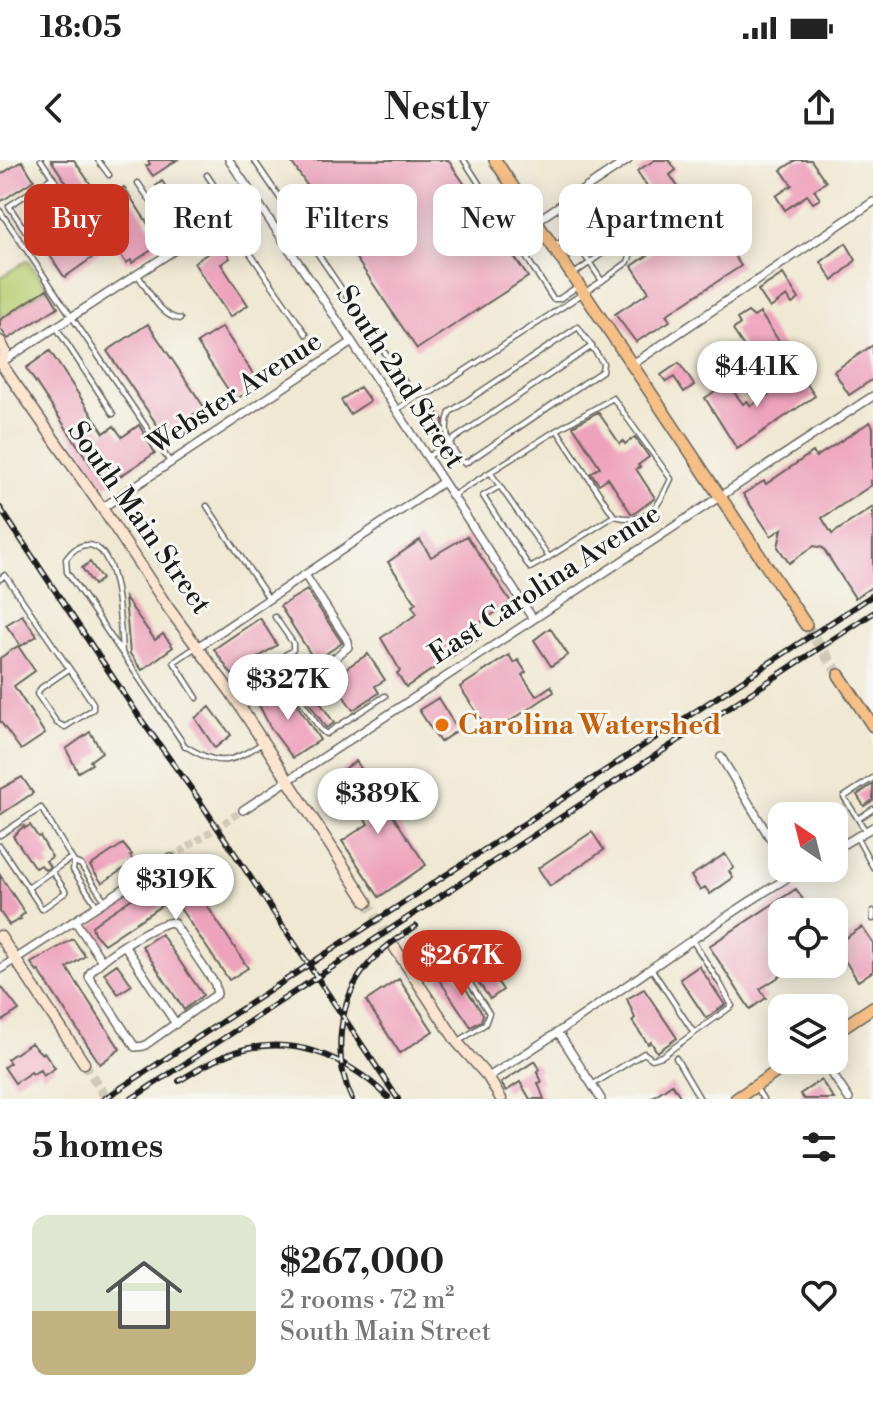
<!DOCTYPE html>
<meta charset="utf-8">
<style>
:root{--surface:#fff;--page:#f6f6f6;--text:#222;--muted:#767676;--accent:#c8321e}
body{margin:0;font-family:"Libre Bodoni",serif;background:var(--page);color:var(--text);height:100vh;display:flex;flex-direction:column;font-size:30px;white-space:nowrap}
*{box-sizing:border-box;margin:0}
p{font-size:26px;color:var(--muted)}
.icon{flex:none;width:44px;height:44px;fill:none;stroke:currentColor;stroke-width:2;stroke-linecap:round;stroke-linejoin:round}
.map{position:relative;height:939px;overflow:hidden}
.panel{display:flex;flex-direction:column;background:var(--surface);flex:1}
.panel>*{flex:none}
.guide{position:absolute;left:24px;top:24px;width:826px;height:72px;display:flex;gap:16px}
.needle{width:52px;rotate:325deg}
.buttons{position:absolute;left:768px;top:642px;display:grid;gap:16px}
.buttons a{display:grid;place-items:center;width:80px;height:80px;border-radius:16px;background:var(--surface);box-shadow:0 4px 20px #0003;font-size:40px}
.price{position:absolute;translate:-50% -68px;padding:0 18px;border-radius:28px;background:#fff;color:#222;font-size:26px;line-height:52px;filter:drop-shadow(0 2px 4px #0008)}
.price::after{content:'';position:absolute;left:50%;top:48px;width:24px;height:18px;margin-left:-12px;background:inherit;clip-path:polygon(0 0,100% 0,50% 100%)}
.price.selected{background:var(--accent);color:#fff}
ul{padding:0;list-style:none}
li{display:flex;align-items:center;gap:24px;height:200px;padding:0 32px}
li span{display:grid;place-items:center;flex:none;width:224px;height:160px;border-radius:16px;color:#555}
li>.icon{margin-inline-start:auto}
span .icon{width:96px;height:96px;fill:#fffc;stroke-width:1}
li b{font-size:34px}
h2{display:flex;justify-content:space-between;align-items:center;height:96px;padding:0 32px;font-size:34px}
.chip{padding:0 28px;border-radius:16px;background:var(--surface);box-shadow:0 4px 20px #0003;font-size:28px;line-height:72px}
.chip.selected{background:var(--accent);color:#fff}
.status{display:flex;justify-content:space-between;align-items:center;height:56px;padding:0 40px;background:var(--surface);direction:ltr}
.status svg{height:22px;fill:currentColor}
header{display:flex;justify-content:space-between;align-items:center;height:104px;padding:0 32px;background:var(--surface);font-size:36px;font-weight:600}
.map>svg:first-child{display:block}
.green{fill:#b9cd71;stroke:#6a7446;stroke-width:2}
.building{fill:#eea3bc}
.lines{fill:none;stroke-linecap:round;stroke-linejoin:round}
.street-tunnel{stroke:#cfc9b7;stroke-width:7;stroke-dasharray:7 3.5;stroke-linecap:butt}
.secondary-tunnel{stroke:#cfc9b7;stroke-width:10;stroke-dasharray:10 5;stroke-linecap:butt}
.primary-tunnel{stroke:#cfc9b7;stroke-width:11;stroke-dasharray:11 5.5;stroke-linecap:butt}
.lane-casing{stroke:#66635c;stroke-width:7}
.street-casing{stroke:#66635c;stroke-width:10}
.secondary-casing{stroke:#66635c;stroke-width:13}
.primary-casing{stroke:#66635c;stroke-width:14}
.lane{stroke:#fff;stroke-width:4}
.street{stroke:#fff;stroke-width:7}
.secondary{stroke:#fbe5cf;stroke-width:10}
.primary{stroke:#f5bf86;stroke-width:11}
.rail-casing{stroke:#1c1c1c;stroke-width:6}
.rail{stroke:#f6f6f2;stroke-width:3;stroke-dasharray:9;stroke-linecap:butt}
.food-dot{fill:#e8710a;stroke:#f6f6f2;stroke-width:3}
.labels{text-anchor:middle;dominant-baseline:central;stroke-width:6;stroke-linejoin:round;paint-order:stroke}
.street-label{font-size:28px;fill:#1c1c1c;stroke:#f6f6f2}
.food-label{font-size:28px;font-weight:bold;fill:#c56008;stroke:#f6f6f2;text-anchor:start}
</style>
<div class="status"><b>18:05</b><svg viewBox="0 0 49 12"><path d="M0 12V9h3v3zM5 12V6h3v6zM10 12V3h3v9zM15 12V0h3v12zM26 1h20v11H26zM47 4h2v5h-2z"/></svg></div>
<header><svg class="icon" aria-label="back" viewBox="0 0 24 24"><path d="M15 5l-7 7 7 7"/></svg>Nestly<svg class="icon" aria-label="share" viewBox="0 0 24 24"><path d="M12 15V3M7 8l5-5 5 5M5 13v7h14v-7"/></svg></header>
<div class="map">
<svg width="873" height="939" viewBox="0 0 873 939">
<rect width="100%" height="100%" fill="#f6f6f2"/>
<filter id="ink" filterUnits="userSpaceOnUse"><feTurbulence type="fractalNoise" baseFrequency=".0125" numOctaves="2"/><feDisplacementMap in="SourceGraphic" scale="16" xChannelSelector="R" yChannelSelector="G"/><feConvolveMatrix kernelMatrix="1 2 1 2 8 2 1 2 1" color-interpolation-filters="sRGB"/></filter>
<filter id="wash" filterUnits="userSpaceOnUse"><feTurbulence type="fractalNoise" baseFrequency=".006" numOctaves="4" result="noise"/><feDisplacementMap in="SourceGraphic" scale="32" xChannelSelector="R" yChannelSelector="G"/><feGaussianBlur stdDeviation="1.8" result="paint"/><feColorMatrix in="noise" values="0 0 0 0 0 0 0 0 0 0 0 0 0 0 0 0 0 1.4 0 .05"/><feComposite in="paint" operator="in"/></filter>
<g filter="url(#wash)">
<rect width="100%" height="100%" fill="#efe8d2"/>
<path class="green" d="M27 100 48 128 0 160V118Z"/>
<g id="blocks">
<path class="building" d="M51 0H74L102 41 124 27 159 81 154 84 156 87 132 103 131 100 126 103 113 83 65 117 63 115 49 94 98 62 84 41 80 43Z
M148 0H177L153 16 146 6 150 4Z
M290 0H448L528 117 417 189Z
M655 0H669L676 10 670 15 700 60 707 55 741 106 666 155 670 161 636 182 615 154 649 132 632 106 679 74 637 11Z
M796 0H811L826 22 814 30 820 39 813 43 807 35 785 50 776 36 792 25 781 10Z
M22 1 34 20 0 42V15Z
M162 21 184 53 177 58 156 26Z
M606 47 622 71 589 93 580 80 588 82 590 74 600 73 601 66 594 56Z
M57 50 65 62 44 77 36 64Z
M846 83 856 100 833 121 821 102Z
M221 84 230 98 221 104 248 145 230 157 194 103Z
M783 114 799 139 792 144 787 136 770 148 758 130Z
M47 129 58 147 8 179 0 168V160Z
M748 152 754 157 760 153 783 187 756 205 733 170 740 164 737 159Z
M148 164 204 247 164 275 107 191Z
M222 167 260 224 235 240 197 183Z
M873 185V219L849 235 834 211Z
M50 191 104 273 114 266 122 277 139 265 155 293 105 326 26 208Z
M679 203 694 225 684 232 674 217 666 222 661 215Z
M800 214 815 236 737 289 705 238 727 223 743 244 747 241 751 246Z
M360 227 370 241 350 254 341 240Z
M431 248H435L443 260 442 270 435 275 421 255Z
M598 252 620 284 623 281 625 284 635 277 649 297 638 305 640 307 636 309 655 338 635 353H631L608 318 599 324 591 313 600 307 573 266Z
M870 262 873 267V320L870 321 872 325 822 358 832 374 873 347V426L855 438 823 388 814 386 789 403 778 387 782 369 771 376 743 334 764 321 766 324 813 292 816 297Z
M467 376 511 442 474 467 481 477 406 527 397 513 400 511 397 505 381 478 417 454 412 446 416 443 388 402 420 380 431 397Z
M90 402 102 419 94 425 82 408Z
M307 430 342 483 315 501 280 446Z
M125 438 155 480 163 474 173 487 142 510 130 494Z
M22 455 37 476 21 486 6 465Z
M260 458 277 485 247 505 251 511 242 517 237 511 232 515 214 489Z
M550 468 568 495 551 506 534 480Z
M18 486 35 511 14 526 45 574 21 590 0 561V498Z
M368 494 385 520 375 526 379 533 353 550 331 518Z
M509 495 514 503 518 500 526 512 522 515 536 536 551 526 554 532 491 574 460 527Z
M285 526 320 580 293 598 271 569 258 543Z
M311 529 334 563 326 568 304 535Z
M438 538 458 570 440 582 419 550Z
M210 547 231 575 215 588 195 558Z
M90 572 102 592 90 601 92 604 78 612 66 589Z
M356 601 426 705 379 737 342 681 368 664 336 615Z
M22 617 33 633 0 655V629Z
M873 624V640L864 646 857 635Z
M30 665 38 677 40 676 52 697 46 701 50 707 45 710 41 705 35 708 13 676 24 666 25 668Z
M592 672 604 690 550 726 538 708Z
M123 684 132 695 130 696 134 702 102 723 90 706Z
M725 694 734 708 729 711 733 718 710 734 705 727 700 730 691 716Z
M0 715 25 753 20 757 21 759 9 765 0 752Z
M189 718 248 808 229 820 173 738 104 784 94 773 92 766 104 757 154 724 164 735 181 721 182 722Z
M796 729 811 752H782V804H799L760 829 766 838 750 849 709 786Z
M862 767 873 783V811L858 821 835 785Z
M161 774 203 835 184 850 142 786Z
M73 779 85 796 67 808 120 889 100 904 39 811 37 812 31 803Z
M472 783 503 830 490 839 458 792Z
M117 804 132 825 118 834 104 813Z
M699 806 725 845 706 858 680 819Z
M452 809 483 854 481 861 471 867 438 818Z
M399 819 433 871 400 893 366 841Z
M0 825 19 850 0 862Z
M644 829 677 878 657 892 651 882 648 884 632 861 635 858 627 839Z
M31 883 42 894 44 892 55 908 43 916 40 910 33 914 31 912 15 923 4 907 10 903 7 899Z
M535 901 540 909 537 911 542 922 538 923 544 939H530L520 922 506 931 501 923Z
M821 920 834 939H804L800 934Z
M672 924 682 939H650Z"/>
</g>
</g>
<g filter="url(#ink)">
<use href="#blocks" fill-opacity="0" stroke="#66635c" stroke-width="2"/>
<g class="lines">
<path class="street-tunnel" d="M171 698 243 650"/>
<path class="secondary-tunnel" d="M367 742 395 788
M84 903 107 939"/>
<path class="primary-tunnel" d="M806 465 839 515"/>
<g class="lane-casing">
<path id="lane" d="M41 0 80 58 37 88 9 46 53 17
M98 0 109 15
M254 0 415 237 432 232 602 121
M464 0 553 139H559L577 127
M138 23 170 69 194 52 205 70
M0 51 170 302
M194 52 191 38 213 24 207 15
M584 52 596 70
M225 57 306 174
M574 58 586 77
M23 67 66 37
M513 76 535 62
M555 86 571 75
M137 114C148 129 160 157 180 159
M574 114 624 78 632 90 628 102 602 121 564 65 597 43
M56 167 113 254
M578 167 603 203 602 211 469 301 464 303C450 289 442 271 450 252Z
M396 250 414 238
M429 296 592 186
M490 312 549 397 614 356
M500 326 483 336 530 408 548 398
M454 335 557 270 614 356C650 365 657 348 671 319L613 238 557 270
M207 346 269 439
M0 419 5 415 93 543V549L65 567 57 563 37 534 41 528 69 509
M196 487 174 502 197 538
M122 492C120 470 120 384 87 385 78 385 71 392 66 399L67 412 185 586C221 607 228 604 263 583
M287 519 320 569 326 574 385 536
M232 530 293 490V483L275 457
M858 659 873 649
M865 670 844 637 873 618
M0 675 41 648 74 702
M857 678 873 707
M0 686 42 749 66 732 52 711 28 728
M52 711 71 698
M97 746 73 710 74 702 81 705 105 741
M873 751V759
M446 786 489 853 485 864 459 881
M651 808 694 873
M676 898 700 939
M592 925 644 893 652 899 662 896 732 846 721 825 692 780
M756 928 763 939"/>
</g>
<g class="street-casing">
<path id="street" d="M229 0 352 182 533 459
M535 62 628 0
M2 202 255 38
M633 204 873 42
M102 348 352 182
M199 486 443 322
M240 547 286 517 326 505 348 487V481L305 415
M721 597 782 698
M243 650 873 236
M834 690 873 667
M75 761 102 801
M173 762 215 824 217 834 144 886 135 887 89 817 90 813C103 797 152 764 173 762Z
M125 786 176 864
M0 809 171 698
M558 872 601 939
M823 900 849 939
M488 917C596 852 695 772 804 708"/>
</g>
<g class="secondary-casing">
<path id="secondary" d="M0 181 5 191 2 202
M0 202 102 348 169 449 230 531 367 742
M0 776 84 903
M395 788 457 882 488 917 501 939"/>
</g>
<g class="primary-casing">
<path id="primary" d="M495 0 806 465
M839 515 873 566
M834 873 873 847
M736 939 794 900"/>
</g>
<use href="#lane" class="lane"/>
<use href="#street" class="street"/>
<use href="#secondary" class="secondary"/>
<use href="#primary" class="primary"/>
<g class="rail-casing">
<path id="rail" d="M0 348 140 558 195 634 398 939
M179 921C195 911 211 901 229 894 288 872 345 895 388 937
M104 939 873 435
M131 939 873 453
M352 939C332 898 338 839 368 805 381 789 399 777 416 766"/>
</g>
<use href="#rail" class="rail"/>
</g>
</g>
<circle class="food-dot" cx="442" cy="565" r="8"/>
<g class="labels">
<g class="street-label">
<text transform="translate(400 217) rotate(57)">South 2nd Street</text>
<text transform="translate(235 233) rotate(-33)">Webster Avenue</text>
<text transform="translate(139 358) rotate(55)">South Main Street</text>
<text transform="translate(545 424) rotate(-33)">East Carolina Avenue</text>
</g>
<g class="food-label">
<text x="458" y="565">Carolina Watershed</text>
</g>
</g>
</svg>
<div class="buttons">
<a><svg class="needle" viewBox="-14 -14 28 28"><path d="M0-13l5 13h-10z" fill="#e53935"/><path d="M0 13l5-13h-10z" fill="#767676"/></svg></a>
<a><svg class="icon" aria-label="locate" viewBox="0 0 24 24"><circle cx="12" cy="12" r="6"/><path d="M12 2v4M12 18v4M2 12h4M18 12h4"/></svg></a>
<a><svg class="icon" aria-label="layers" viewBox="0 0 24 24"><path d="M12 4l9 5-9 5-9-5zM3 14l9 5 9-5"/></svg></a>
</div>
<b class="price" style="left:757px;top:249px">$441K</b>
<b class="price" style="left:288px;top:562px">$327K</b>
<b class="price" style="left:378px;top:676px">$389K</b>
<b class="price" style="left:176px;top:762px">$319K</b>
<b class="price selected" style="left:462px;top:838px">$267K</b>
<div class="guide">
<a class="chip selected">Buy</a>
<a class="chip">Rent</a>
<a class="chip">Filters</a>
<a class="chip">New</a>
<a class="chip">Apartment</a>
</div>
</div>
<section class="panel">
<h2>5 homes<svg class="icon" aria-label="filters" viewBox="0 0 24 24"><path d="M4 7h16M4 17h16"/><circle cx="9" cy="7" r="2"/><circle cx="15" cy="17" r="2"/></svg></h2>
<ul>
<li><span style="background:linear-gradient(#dfe7d0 60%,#c2b280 0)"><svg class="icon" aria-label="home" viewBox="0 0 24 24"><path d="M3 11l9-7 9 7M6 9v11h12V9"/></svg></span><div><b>$267,000</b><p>2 rooms · 72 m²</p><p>South Main Street</p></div><svg class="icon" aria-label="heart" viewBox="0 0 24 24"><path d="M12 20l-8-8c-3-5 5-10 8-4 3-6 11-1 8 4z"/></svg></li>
</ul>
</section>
